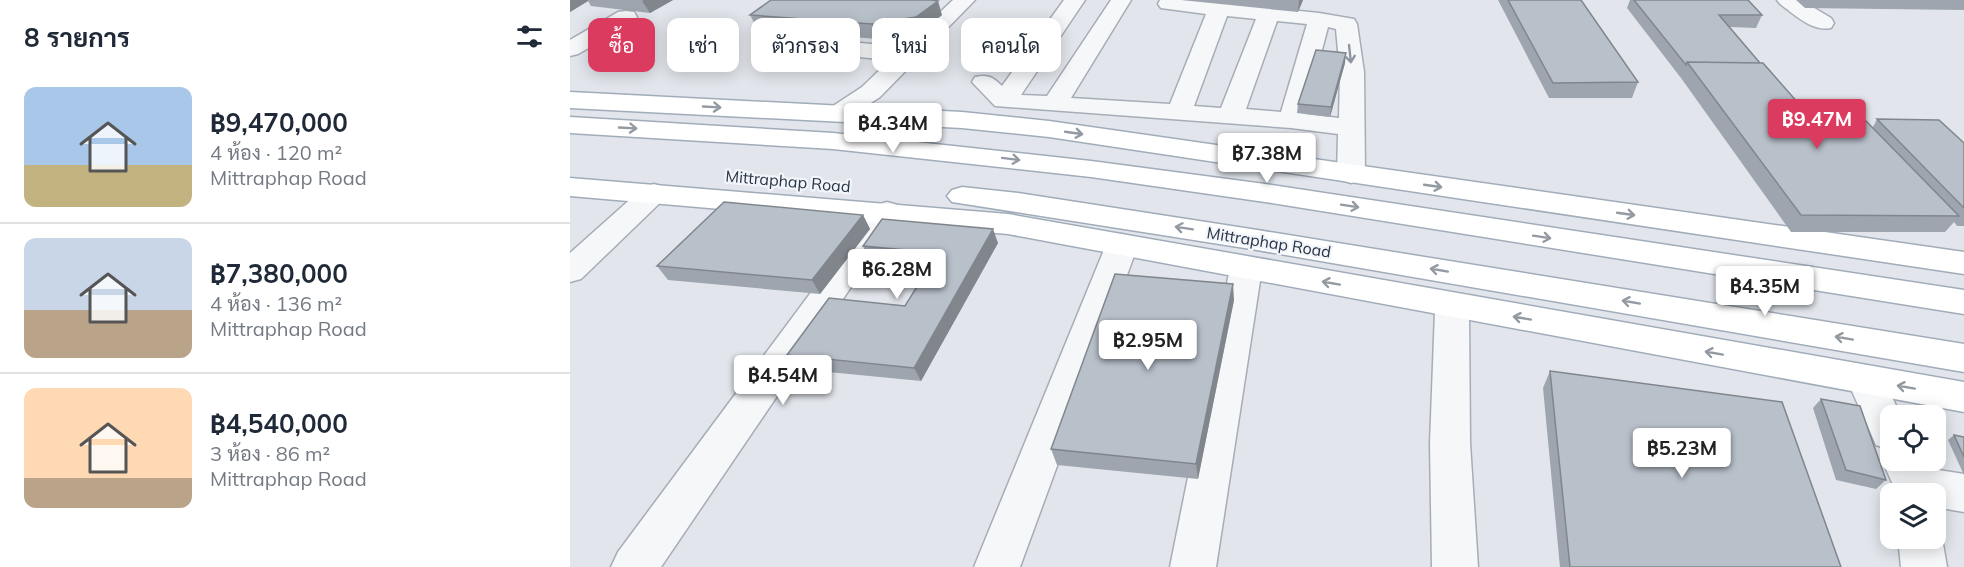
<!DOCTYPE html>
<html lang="th">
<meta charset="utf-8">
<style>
:root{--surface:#fff;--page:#f2f2f3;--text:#1f2937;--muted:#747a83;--line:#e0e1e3;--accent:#dc3b60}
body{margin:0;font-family:Mulish,Sarabun,sans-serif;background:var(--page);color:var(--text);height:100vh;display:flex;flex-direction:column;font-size:22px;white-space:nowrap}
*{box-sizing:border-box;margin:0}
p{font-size:20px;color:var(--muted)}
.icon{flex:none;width:33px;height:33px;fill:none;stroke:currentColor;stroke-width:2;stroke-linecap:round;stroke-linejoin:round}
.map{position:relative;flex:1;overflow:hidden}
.side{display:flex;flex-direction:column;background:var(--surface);width:570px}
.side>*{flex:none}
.banner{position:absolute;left:18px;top:18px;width:570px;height:54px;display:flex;gap:12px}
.tools{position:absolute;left:1310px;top:405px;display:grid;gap:12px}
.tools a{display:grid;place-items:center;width:66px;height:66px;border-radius:12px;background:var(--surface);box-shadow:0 3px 15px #0003;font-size:30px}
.price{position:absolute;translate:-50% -51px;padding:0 14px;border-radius:6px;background:#fff;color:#222;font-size:20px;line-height:39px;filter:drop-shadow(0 2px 3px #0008)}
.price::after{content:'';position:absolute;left:50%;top:36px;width:18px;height:14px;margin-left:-9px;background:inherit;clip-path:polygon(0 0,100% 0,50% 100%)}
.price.on{background:var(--accent);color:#fff}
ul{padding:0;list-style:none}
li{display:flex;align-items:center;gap:18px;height:150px;padding:0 24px}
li+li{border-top:2px solid var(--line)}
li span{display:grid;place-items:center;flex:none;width:168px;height:120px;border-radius:12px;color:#555}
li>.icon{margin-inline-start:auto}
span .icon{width:72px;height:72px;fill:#fffc;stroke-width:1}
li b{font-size:26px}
h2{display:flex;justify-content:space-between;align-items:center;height:72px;padding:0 24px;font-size:26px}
.pill{padding:0 21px;border-radius:12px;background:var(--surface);box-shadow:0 3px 15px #0003;font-size:21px;line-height:54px}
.pill.on{background:var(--accent);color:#fff}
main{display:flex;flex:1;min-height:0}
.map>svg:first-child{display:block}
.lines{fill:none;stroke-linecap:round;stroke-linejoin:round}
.minor-casing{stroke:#a6adb7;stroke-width:3}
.major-casing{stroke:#a0acb9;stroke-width:3}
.minor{fill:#f5f7f9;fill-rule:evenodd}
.major{fill:#fff;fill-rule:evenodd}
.wall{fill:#9ea5ae}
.shaded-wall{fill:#81868d}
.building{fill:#b8c0ca;stroke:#81868d;stroke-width:1.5}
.oneway{stroke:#8e969f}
.oneway2{stroke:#949aa2}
.labels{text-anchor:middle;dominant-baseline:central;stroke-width:4.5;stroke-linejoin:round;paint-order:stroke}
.street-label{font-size:16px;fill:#283545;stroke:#f2f5f9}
</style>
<main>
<section class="side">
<h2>8 รายการ<svg class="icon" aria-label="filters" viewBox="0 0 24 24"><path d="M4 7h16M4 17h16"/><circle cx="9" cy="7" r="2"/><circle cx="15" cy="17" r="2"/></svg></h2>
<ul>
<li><span style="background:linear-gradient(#a9c7e8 65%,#c2b280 0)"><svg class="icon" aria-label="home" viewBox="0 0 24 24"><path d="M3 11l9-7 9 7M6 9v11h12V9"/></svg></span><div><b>฿9,470,000</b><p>4 ห้อง · 120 m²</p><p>Mittraphap Road</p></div></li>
<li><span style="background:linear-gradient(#c9d6e8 60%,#b9a48a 0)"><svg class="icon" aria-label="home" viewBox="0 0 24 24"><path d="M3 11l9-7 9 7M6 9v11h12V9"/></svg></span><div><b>฿7,380,000</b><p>4 ห้อง · 136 m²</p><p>Mittraphap Road</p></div></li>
<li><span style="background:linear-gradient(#ffd9b3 75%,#b9a48a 0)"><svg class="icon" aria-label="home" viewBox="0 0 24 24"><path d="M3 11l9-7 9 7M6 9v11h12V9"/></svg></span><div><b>฿4,540,000</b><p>3 ห้อง · 86 m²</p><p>Mittraphap Road</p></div></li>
</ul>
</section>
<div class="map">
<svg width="1394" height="567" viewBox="0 0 1394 567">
<rect width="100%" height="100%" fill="#e2e6ec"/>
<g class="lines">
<g class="minor-casing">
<path id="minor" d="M383 0H405L310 97 278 118 269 121 260 118 256 113 260 108 292 87 320 60 207 49 199 47 196 42 199 37 207 35 333 47Z
M494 0H515L451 95 477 96 541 0H561L501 98 600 104 636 14 591 8 588 4 590 0H621L749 13 784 19 787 24 794 72 795 174 791 180 781 183 771 180 767 174 768 134 721 128 425 106 402 82 405 77C418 74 423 77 432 86ZM657 16 686 19 651 108 624 106ZM707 21 737 24 711 112 676 109ZM758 27 766 29 770 72 769 118 735 114Z
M1207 0H1231L1261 18 1264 23 1261 28C1242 32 1224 14 1210 4Z
M56 11 64 12 67 17 64 22 8 54 0 56V40L48 12Z
M84 184 94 187 99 193 94 199 11 279 0 282V253L74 187Z
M317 202 328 205 332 212 91 567H41L48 552 306 205Z
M552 234 563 238 568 245 450 567H404L536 245 541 238Z
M676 257 687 260 692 268 646 567H600L660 268 665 260Z
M882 298 894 302 899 311 900 443 908 567H862L860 443 865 311 870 302Z
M1296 365 1309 370 1331 416H1320V460H1353L1356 468 1394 474V512L1365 507V494H1327L1312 460 1317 449 1306 445 1277 380 1283 370Z
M1365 523 1372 538 1377 567H1331L1328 538H1365Z"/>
</g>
<g class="major-casing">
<path id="major" d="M0 92 392 112 479 121 1394 252V274L479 137 392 128 0 108Z
M0 117 263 133 521 161 695 184 1394 290V314L695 202 521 177 263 149 0 133Z
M0 178 438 214 1394 382V412L438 234 0 196Z
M392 187 448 193 681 229 1394 344V372L681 249 382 202 377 196 382 190Z"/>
</g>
<use href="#minor" class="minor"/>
<use href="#major" class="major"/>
</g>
<path class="wall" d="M0 0H103L80 13 21 6 18 1 0 12Z
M611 0H733L728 12Z
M928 0H1011L1068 82 1062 98H979Z
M1060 0H1178L1192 15 1186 28 1160 27 1190 63 1244 121 1303 127 1307 119 1394 143V226H1387L1384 222 1375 232H1221L1111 78 1057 8Z
M1226 0H1394V10L1235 8Z
M180 15H372L351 32 308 39 188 30Z
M775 63 760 117 727 113 728 104Z
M293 215 300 229 250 294 98 280 87 266Z
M428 243 351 381 227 369 217 355 335 306 360 266 299 260 293 246Z
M664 300 628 479 487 465 481 449Z
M980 371 1271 567H990L973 388Z
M1251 399 1316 480 1306 489 1266 480 1243 408Z
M1384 435 1394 437V475L1378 440Z"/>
<path class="shaded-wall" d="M0 0H18V1L0 12Z
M74 0H103L80 13 72 1Z
M729 0H733L728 12Z
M368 1 372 15 351 32 308 39 302 24Z
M776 53 775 63 760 117 761 107Z
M293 215 300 229 250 294 242 280Z
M423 229 428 243 351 381 344 368Z
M663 284 664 300 628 479 626 464Z"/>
<path class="building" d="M201 0H361L368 1 346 17 302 24 180 15Z
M938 0H1011L1068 82 983 83Z
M1064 0H1178L1192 15H1149L1190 63 1117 62 1116 65Z
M746 50 776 53 761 107 728 104Z
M1117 62 1193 63 1244 121H1296L1389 216 1231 215Z
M1307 119 1369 120 1394 143V208Z
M154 202 293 215 242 280 87 266Z
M312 219 423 229 344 368 217 355 259 298 335 306 368 253 293 246Z
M545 274 663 284 626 464 481 449Z
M980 371 1212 402 1271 567H1000Z
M1251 399 1290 406 1316 480 1276 470Z
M1384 435 1394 437V457Z"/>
<defs><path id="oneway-shaft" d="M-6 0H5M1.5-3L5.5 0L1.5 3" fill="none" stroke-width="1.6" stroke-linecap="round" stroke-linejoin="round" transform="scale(1.5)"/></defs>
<use class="oneway" href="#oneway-shaft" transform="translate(780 54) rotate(84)"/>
<g class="oneway2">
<use href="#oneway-shaft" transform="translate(142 107) rotate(3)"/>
<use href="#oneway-shaft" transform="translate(58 128) rotate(3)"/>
<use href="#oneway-shaft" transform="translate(504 133) rotate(8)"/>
<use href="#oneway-shaft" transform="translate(441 159) rotate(7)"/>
<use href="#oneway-shaft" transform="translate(863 186) rotate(8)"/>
<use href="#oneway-shaft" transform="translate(780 206) rotate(9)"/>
<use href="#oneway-shaft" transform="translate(1056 214) rotate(8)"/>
<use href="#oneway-shaft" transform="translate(614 228) rotate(-171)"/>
<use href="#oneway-shaft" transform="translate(972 237) rotate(9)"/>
<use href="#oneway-shaft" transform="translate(869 270) rotate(-170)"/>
<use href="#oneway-shaft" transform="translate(761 283) rotate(-170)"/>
<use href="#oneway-shaft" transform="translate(1061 302) rotate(-170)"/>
<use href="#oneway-shaft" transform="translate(952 318) rotate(-170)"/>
<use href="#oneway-shaft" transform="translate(1274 338) rotate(-170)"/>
<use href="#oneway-shaft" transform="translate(1144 353) rotate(-170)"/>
<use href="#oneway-shaft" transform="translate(1336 387) rotate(-170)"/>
</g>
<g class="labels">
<g class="street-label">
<text transform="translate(218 181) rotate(5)">Mittraphap Road</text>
<text transform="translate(699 242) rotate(9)">Mittraphap Road</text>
</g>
</g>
</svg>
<div class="tools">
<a><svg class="icon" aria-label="locate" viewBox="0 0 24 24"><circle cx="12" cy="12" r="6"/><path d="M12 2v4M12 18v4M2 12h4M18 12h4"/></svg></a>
<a><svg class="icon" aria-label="layers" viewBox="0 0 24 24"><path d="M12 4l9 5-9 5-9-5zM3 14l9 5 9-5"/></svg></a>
</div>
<b class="price on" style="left:1247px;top:150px">฿9.47M</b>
<b class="price" style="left:323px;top:154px">฿4.34M</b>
<b class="price" style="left:697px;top:184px">฿7.38M</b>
<b class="price" style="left:327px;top:300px">฿6.28M</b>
<b class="price" style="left:1195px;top:317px">฿4.35M</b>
<b class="price" style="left:578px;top:371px">฿2.95M</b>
<b class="price" style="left:213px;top:406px">฿4.54M</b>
<b class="price" style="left:1112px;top:479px">฿5.23M</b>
<div class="banner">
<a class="pill on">ซื้อ</a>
<a class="pill">เช่า</a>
<a class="pill">ตัวกรอง</a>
<a class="pill">ใหม่</a>
<a class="pill">คอนโด</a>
</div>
</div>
</main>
